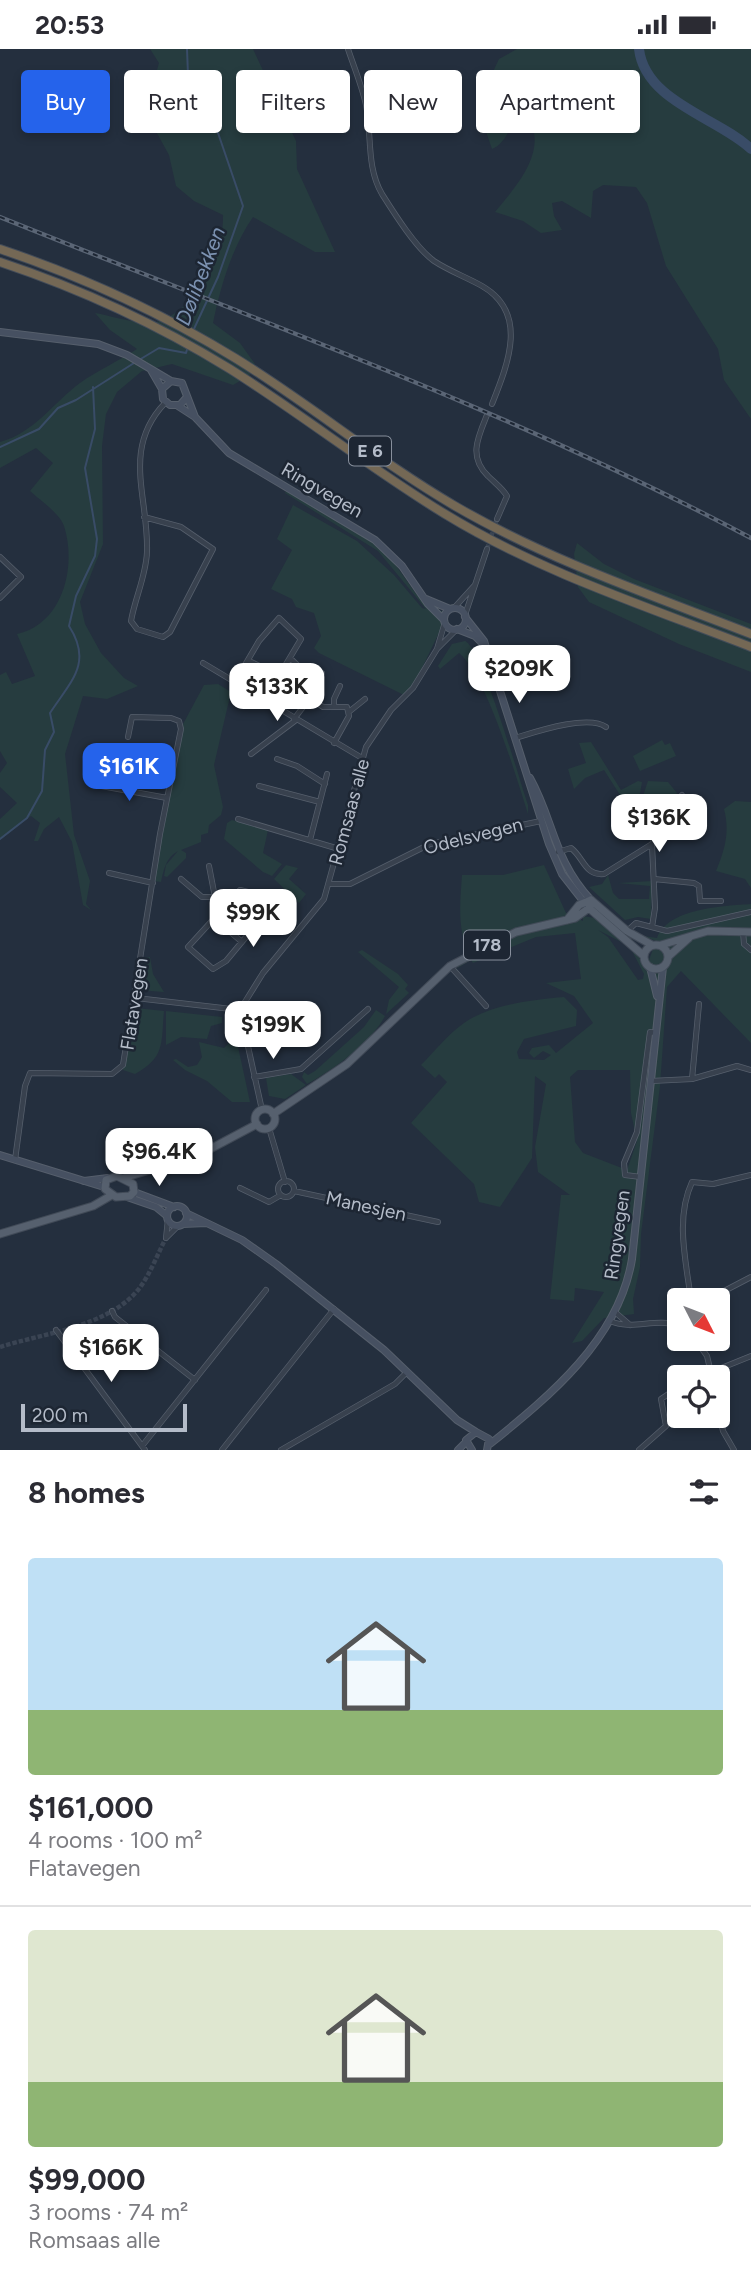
<!DOCTYPE html>
<meta charset="utf-8">
<style>
:root{--surface:#fff;--page:#f7f7f7;--text:#2b2b33;--muted:#7c7c81;--line:#e1e1e2;--accent:#2563eb}
body{margin:0;font-family:Figtree,sans-serif;background:var(--page);color:var(--text);height:100vh;display:flex;flex-direction:column;font-size:26px;white-space:nowrap}
*{box-sizing:border-box;margin:0}
p{font-size:23px;color:var(--muted)}
.icon{flex:none;width:38px;height:38px;fill:none;stroke:currentColor;stroke-width:2;stroke-linecap:round;stroke-linejoin:round}
.map{position:relative;height:1401px;overflow:hidden}
.details{display:flex;flex-direction:column;background:var(--surface);flex:1}
.details>*{flex:none}
.guide{position:absolute;left:21px;top:21px;width:710px;height:63px;display:flex;gap:14px}
.needle{width:46px;rotate:132deg}
.controls{position:absolute;left:667px;top:1239px;display:grid;gap:14px}
.controls a{display:grid;place-items:center;width:63px;height:63px;border-radius:7px;background:var(--surface);box-shadow:0 4px 10px #0003;font-size:35px}
.scale{position:absolute;left:21px;bottom:18px;width:166px;box-sizing:border-box;padding-left:7px;border:4px solid #b4bcc9;border-top:0;font-size:19px;line-height:24px;white-space:nowrap;color:#b4bcc9;-webkit-text-stroke:5px #1d2633;paint-order:stroke}
.price{position:absolute;translate:-50% -60px;padding:0 16px;border-radius:14px;background:#fff;color:#222;font-size:23px;line-height:46px;filter:drop-shadow(0 2px 4px #0008)}
.price::after{content:'';position:absolute;left:50%;top:42px;width:21px;height:16px;margin-left:-10px;background:inherit;clip-path:polygon(0 0,100% 0,50% 100%)}
.price.current{background:var(--accent);color:#fff}
ul{padding:0;list-style:none}
li{display:grid;align-content:center;gap:14px;height:371px;padding:0 28px}
li+li{border-top:2px solid var(--line)}
li span{display:grid;place-items:center;height:217px;border-radius:7px;color:#555}
li>.icon{margin-inline-start:auto}
span .icon{width:126px;height:126px;fill:#fffc;stroke-width:1}
li b{font-size:30px}
h2{display:flex;justify-content:space-between;align-items:center;height:84px;padding:0 28px;font-size:30px}
.chip{padding:0 24px;border-radius:7px;background:var(--surface);box-shadow:0 4px 10px #0003;font-size:24px;line-height:63px}
.chip.current{background:var(--accent);color:#fff}
.status{display:flex;justify-content:space-between;align-items:center;height:49px;padding:0 35px;background:var(--surface);direction:ltr}
.status svg{height:19px;fill:currentColor}
.map>svg:first-child{display:block}
.green{fill:#263c3f;fill-rule:evenodd}
.lines{fill:none;stroke-linecap:round;stroke-linejoin:round}
.stream{stroke:#394c67;stroke-width:2}
.river{stroke:#394c67;stroke-width:10}
.street-tunnel{stroke:#3a4453;stroke-width:4.5;stroke-dasharray:4.5 2;stroke-linecap:butt}
.street-casing{stroke:#565f6c;stroke-width:6}
.secondary-casing{stroke:#565f6c;stroke-width:8}
.primary-casing{stroke:#414a57;stroke-width:9}
.highway-casing{stroke:#434c59;stroke-width:10}
.street{stroke:#38414e;stroke-width:4.5}
.secondary{stroke:#465061;stroke-width:6}
.primary{stroke:#56606e;stroke-width:7}
.highway{stroke:#746855;stroke-width:8}
.rail-casing{stroke:#5a6575;stroke-width:4.5}
.rail{stroke:#1d2633;stroke-width:2;stroke-dasharray:5;stroke-linecap:butt}
.labels{text-anchor:middle;dominant-baseline:central;stroke-width:5;stroke-linejoin:round;paint-order:stroke}
.shield{fill:#1d2633;stroke:#878f9c;stroke-width:2}
.shield-label{font-size:18px;font-weight:bold;fill:#b4bcc9}
.street-label{font-size:19px;fill:#b4bcc9;stroke:#1d2633}
.water-label{font-size:21px;font-style:italic;fill:#7c92b1;stroke:#1d2633}
</style>
<div class="status"><b>20:53</b><svg viewBox="0 0 49 12"><path d="M0 12V9h3v3zM5 12V6h3v6zM10 12V3h3v9zM15 12V0h3v12zM26 1h20v11H26zM47 4h2v5h-2z"/></svg></div>
<div class="map">
<svg width="751" height="1401" viewBox="0 0 751 1401">
<rect width="100%" height="100%" fill="#242f3e"/>
<path class="green" d="M150 0H253L296 92 297 120 335 203H315L253 168C232 198 220 239 213 274L240 294 255 315 249 327 233 336 172 315 142 322 117 343 106 365 102 397 103 495 80 553 85 575 101 604 124 629 138 637 107 650 83 647 65 705 74 786 90 832 86 855 91 861 83 856 72 793 59 768 44 780 38 792H34L40 774 31 767 0 791V770L17 754 0 738V724L7 714 0 702V626L6 623 12 635 35 627 17 585C63 575 77 517 64 477 60 465 40 451 30 442L53 414 36 399 0 419V393C34 384 53 354 80 334 98 321 119 312 137 300L110 281 95 264C113 267 143 278 160 272 198 258 224 205 223 166L194 152 176 137 169 106 153 77 150 45 159 14Z
M517 0H751V370L724 331 718 300 666 217 647 154 636 138 603 136 593 142 591 169 562 152 552 154 554 167 562 181 541 184 523 172 495 163C519 134 551 99 525 62 510 72 508 94 492 100L477 56 499 10Z
M286 442C321 462 364 481 391 511 410 531 419 562 449 563L408 648 319 604 314 599 321 587 314 564 296 558 292 550 271 540 292 501 277 490 293 456 357 492 394 526 422 559 426 560 378 502 285 444Z
M577 494 604 515 634 530 751 575V623L679 595 589 553 578 538 574 505Z
M465 592C482 599 519 730 528 756V765C516 727 486 626 459 604L440 620 438 617 452 595Z
M218 635 231 643 214 716 223 758 221 766 209 776 208 784 201 786V793L181 801 186 804V809L167 828 164 827 166 816 178 802C166 809 164 819 161 833L154 832 182 677 204 636Z
M662 691 665 696 670 694 676 707 640 722 633 707Z
M591 693 621 741 638 732 642 733 639 750 629 760 604 721 585 729 574 740 568 720 586 714 579 694Z
M648 732 668 733 677 744 657 776 640 756Z
M735 752 751 753V839L745 830 716 822C725 800 730 783 724 760Z
M232 771 268 781 263 804 282 815 272 827 263 823 224 790 227 774Z
M286 816 298 819 289 830 306 845 299 854 274 830Z
M544 816 566 864 583 872V867L595 869 625 895 598 881 608 888 638 931 643 930 644 925 632 902 635 901 646 919 656 892 643 887 657 889C668 859 724 857 751 855V994L681 922 667 938 660 1037 641 1185 640 1218 633 1250 634 1265 604 1269 582 1292 572 1294 604 1243 575 1239 574 1252 550 1250 561 1146H570L538 1123 535 1098 546 1035 535 1027 532 1109 500 1158 479 1153 474 1135 411 1074 447 1033 439 1025 435 1029 421 1016C435 1002 448 985 464 974 491 955 532 951 564 948L577 961 576 977 524 990 517 1003 519 1010 544 1011 551 1006 543 1002 534 1009 529 1004 532 999 549 996 556 1004 593 974 574 947 546 934 581 930 575 884 536 888 473 914 471 911 456 920 470 908C457 882 460 854 462 826H503ZM578 1021H630L631 1064 637 1092 627 1121 583 1104 575 1093 570 1028Z
M608 826 613 844 619 850H649L650 837 618 834 652 832 651 870 638 868 625 871 589 838 602 835Z
M362 901 398 925 408 936 405 940 409 944 386 965 389 951 399 938 358 903Z
M150 908 153 925 164 943 138 941 142 909Z
M136 959 164 962C161 993 166 1008 135 1025L123 1021Z
M376 961 385 967C371 994 333 1021 307 1035L302 1028 304 1023 308 1026 315 1022 364 978Z
M166 962 222 968V974L211 977 207 990 181 988 166 996Z
M231 979H234L250 1053H232L207 1032 185 1021 173 1011 176 1010 188 1018 197 1016 202 1008 199 993 224 999 231 992Z
M291 1025 306 1036 285 1050 269 1047 266 1029Z"/>
<g class="lines">
<path class="stream" d="M187 0 188 26 201 58 217 81 243 157 218 228 193 282
M139 311 159 299 186 304 188 297
M0 398 39 380 58 359 76 351 134 314
M0 790 27 769 42 742 45 701 54 683 50 664C71 632 93 614 69 577L76 547 95 507 97 490 85 419 95 380 93 338"/>
<path class="river" d="M639 0C645 53 719 69 751 100"/>
<path class="street-tunnel" d="M487 500 497 470
M0 1298C44 1284 107 1278 138 1241 150 1226 157 1206 166 1189"/>
<g class="street-casing">
<path id="street" d="M348 0C354 18 362 37 366 56 372 85 366 118 382 145 394 164 416 199 434 212 449 222 466 228 482 237 529 264 508 315 492 355
M487 366C478 388 468 408 488 427 495 434 502 439 507 447L497 470
M144 468 181 478 213 500 170 583 163 588 137 580 131 572C135 549 146 527 147 503 149 449 121 400 165 354
M0 508 21 528 0 549
M454 559 474 537
M465 566 487 500
M437 600 457 580
M290 609 316 634
M249 612 272 623 323 658H347L349 667 334 694
M203 614 362 709
M235 633 259 592 279 569 301 590 279 627
M334 657V650L340 637
M350 662 365 650
M294 670 310 649 322 624
M515 689C535 683 588 665 606 678
M251 705 296 671
M277 710 297 717 325 735
M96 736 167 749
M259 737 320 753
M238 770 339 800
M310 791 327 725
M558 803 571 799C584 809 585 827 604 825L652 795 668 760 682 746
M209 817 218 864
M109 824 153 834
M181 830 202 848H214
M654 830 694 834 699 837 700 852H721
M331 835H350L430 795 541 772
M240 841 248 843 266 864 226 912 213 920 188 898Z
M214 869 242 893
M652 878 655 859 652 796
M743 882 744 895 751 901
M626 883 636 874 667 882 751 863
M450 917 486 957
M136 949 240 961
M240 961 263 924 324 850 366 698 391 661 413 639 437 600 445 573
M240 961 262 1061
M254 1028 301 1020 368 960
M692 1030 699 955
M651 1032 692 1030 737 1017 751 1021
M269 1079 285 1133
M15 1111 25 1037 30 1024 112 1025 123 1016 160 785 181 680 179 672 171 669 132 668 128 688
M641 1128 625 1126 624 1114 637 1083 650 983 656 984
M278 1140a8 8 0 1 1 16 0a8 8 0 1 1-16 0Z
M240 1139 269 1153 281 1146
M294 1142 438 1173
M167 1188 178 1177
M166 1189 168 1170
M691 1251C686 1212 675 1170 692 1133L713 1135 751 1126
M707 1251 751 1228
M112 1262 115 1268 195 1331
M616 1264 630 1276
M610 1272C633 1282 656 1268 679 1277
M56 1281 145 1401
M695 1290 707 1307 712 1328
M699 1328 751 1307
M718 1362 723 1382 734 1401
M142 1397 266 1241
M222 1401 334 1260
M281 1401 395 1335 407 1323
M639 1401 666 1377 661 1350 679 1338"/>
</g>
<g class="secondary-casing">
<path id="secondary" d="M0 283 98 295 127 306 171 332
M151 321 162 340
M187 348 180 356H170L163 350 162 340 171 332 182 334 195 368 229 404 375 491 402 517 428 555 444 571
M178 357 195 368
M426 550 450 560
M444 570a11 11 0 1 1 22 0a11 11 0 1 1-22 0Z
M465 568 484 592 549 795 562 825 587 857
M457 580 475 587 482 594
M530 729C554 772 553 810 591 851
M650 918 657 947
M0 1106 104 1138
M84 1132 108 1129
M134 1143 174 1158
M127 1148 156 1158 167 1167
M167 1167a10 10 0 1 1 20 0a10 10 0 1 1-20 0Z
M186 1164 242 1191 276 1215 384 1301 457 1371 476 1383
M183 1175 206 1174
M490 1395C550 1347 619 1290 632 1210L663 918
M458 1401 466 1393
M472 1401 466 1391 476 1383 489 1390 487 1401"/>
</g>
<g class="primary-casing">
<path id="primary" d="M591 851 627 882 652 896
M589 859 644 907
M567 871 579 856 591 851
M644 908a12 12 0 1 1 24 0a12 12 0 1 1-24 0Z
M661 896 708 882 751 883
M669 907 689 889
M255 1070a10 10 0 1 1 20 0a10 10 0 1 1-20 0Z
M273 1065 347 1015 450 917 516 883 575 869 589 859 591 851
M117 1127 133 1135 134 1143 130 1147 116 1148 105 1140 106 1131Z
M123 1129 197 1107 257 1075
M0 1185 93 1157 112 1146"/>
</g>
<g class="highway-casing">
<path id="highway" d="M0 200C83 228 160 263 235 309 310 355 378 412 455 457 548 511 651 546 751 585
M0 213C81 240 157 275 230 320 303 366 371 420 445 465 540 523 648 558 751 598"/>
</g>
<use href="#street" class="street"/>
<use href="#secondary" class="secondary"/>
<use href="#primary" class="primary"/>
<use href="#highway" class="highway"/>
<g class="rail-casing">
<path id="rail" d="M0 168C253 270 510 361 751 489"/>
</g>
<use href="#rail" class="rail"/>
</g>
<g class="labels">
<g class="shield">
<rect x="349" y="387.5" width="42" height="29" rx="5"/>
<rect x="464" y="881.5" width="46" height="29" rx="5"/>
</g>
<g class="shield-label">
<text x="370" y="402">E 6</text>
<text x="487" y="896">178</text>
</g>
<g class="street-label">
<text transform="translate(322 441) rotate(30)">Ringvegen</text>
<text transform="translate(349 763) rotate(-75)">Romsaas alle</text>
<text transform="translate(473 787) rotate(-14)">Odelsvegen</text>
<text transform="translate(134 955) rotate(-81)">Flatavegen</text>
<text transform="translate(366 1157) rotate(12)">Manesjen</text>
<text transform="translate(617 1186) rotate(-82)">Ringvegen</text>
</g>
<g class="water-label">
<text transform="translate(200 227) rotate(-69)">Dølibekken</text>
</g>
</g>
</svg>
<div class="controls">
<a><svg class="needle" viewBox="-14 -14 28 28"><path d="M0-13l5 13h-10z" fill="#e53935"/><path d="M0 13l5-13h-10z" fill="#7c7c81"/></svg></a>
<a><svg class="icon" aria-label="locate" viewBox="0 0 24 24"><circle cx="12" cy="12" r="6"/><path d="M12 2v4M12 18v4M2 12h4M18 12h4"/></svg></a>
</div>
<div class="scale">200 m</div>
<b class="price" style="left:519px;top:656px">$209K</b>
<b class="price" style="left:277px;top:674px">$133K</b>
<b class="price current" style="left:129px;top:754px">$161K</b>
<b class="price" style="left:659px;top:805px">$136K</b>
<b class="price" style="left:253px;top:900px">$99K</b>
<b class="price" style="left:273px;top:1012px">$199K</b>
<b class="price" style="left:159px;top:1139px">$96.4K</b>
<b class="price" style="left:111px;top:1335px">$166K</b>
<div class="guide">
<a class="chip current">Buy</a>
<a class="chip">Rent</a>
<a class="chip">Filters</a>
<a class="chip">New</a>
<a class="chip">Apartment</a>
</div>
</div>
<section class="details">
<h2>8 homes<svg class="icon" aria-label="filters" viewBox="0 0 24 24"><path d="M4 7h16M4 17h16"/><circle cx="9" cy="7" r="2"/><circle cx="15" cy="17" r="2"/></svg></h2>
<ul>
<li><span style="background:linear-gradient(#bfe0f5 70%,#8fb573 0)"><svg class="icon" aria-label="home" viewBox="0 0 24 24"><path d="M3 11l9-7 9 7M6 9v11h12V9"/></svg></span><div><b>$161,000</b><p>4 rooms · 100 m²</p><p>Flatavegen</p></div></li>
<li><span style="background:linear-gradient(#dfe7d0 70%,#8fb573 0)"><svg class="icon" aria-label="home" viewBox="0 0 24 24"><path d="M3 11l9-7 9 7M6 9v11h12V9"/></svg></span><div><b>$99,000</b><p>3 rooms · 74 m²</p><p>Romsaas alle</p></div></li>
</ul>
</section>
